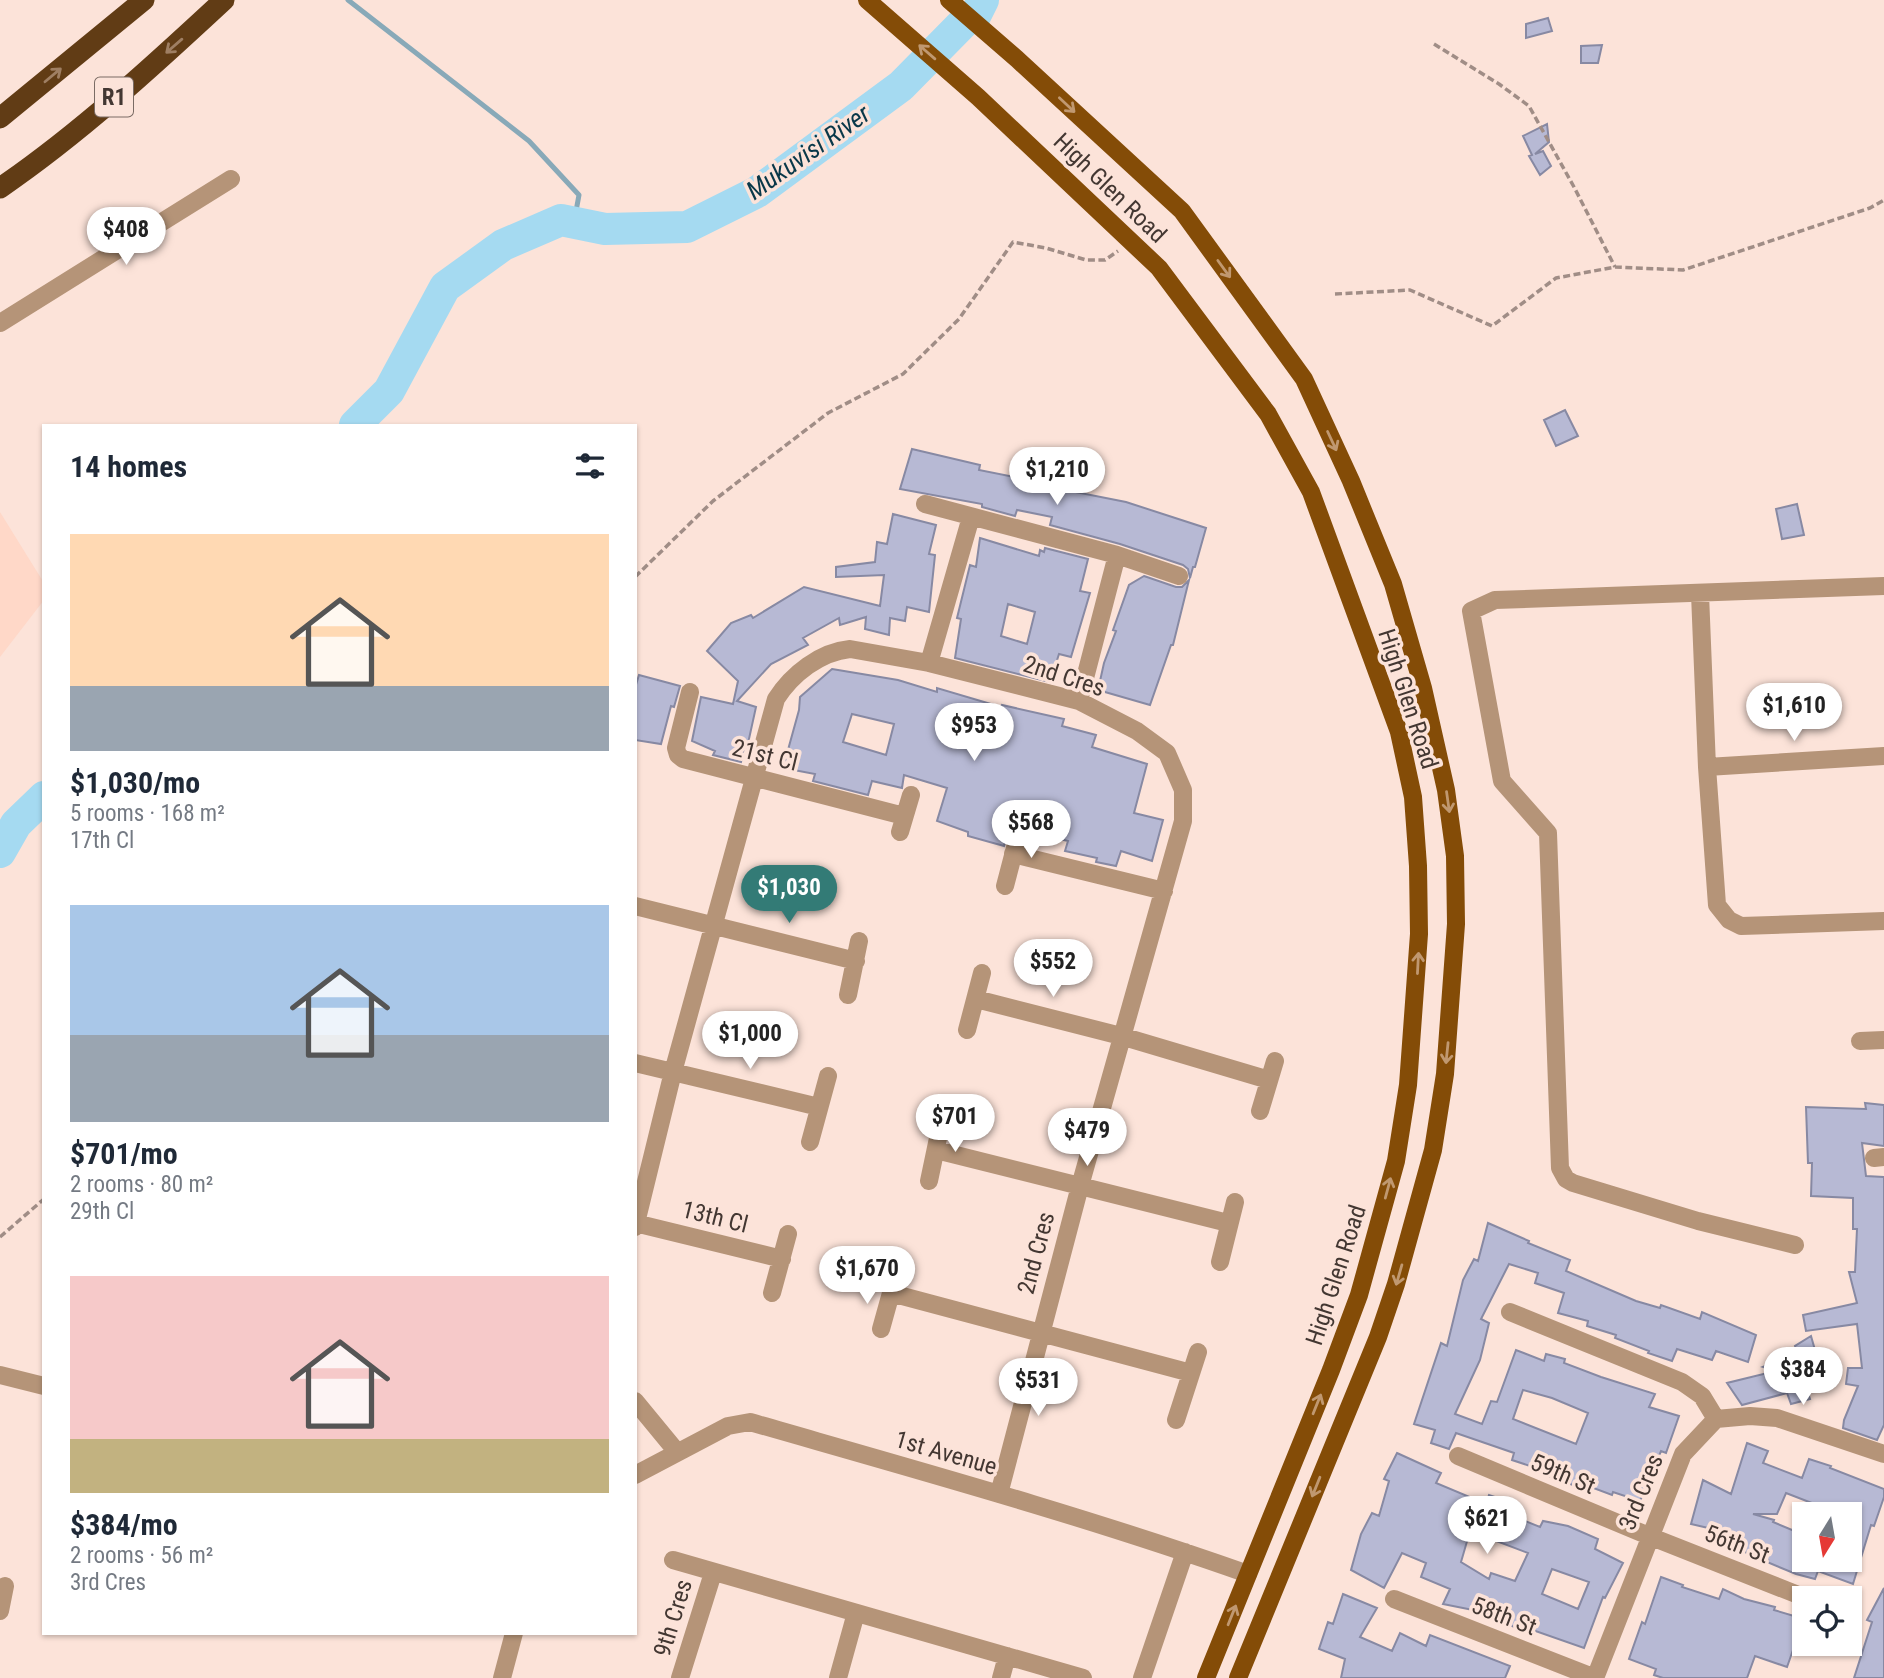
<!DOCTYPE html>
<meta charset="utf-8">
<style>
:root{--surface:#fff;--page:#f6f6f7;--text:#1f2937;--muted:#747a83;--accent:#337b76}
body{margin:0;font-family:"Roboto Condensed",sans-serif;background:var(--page);color:var(--text);height:100vh;display:flex;flex-direction:column;font-size:26px;white-space:nowrap}
*{box-sizing:border-box;margin:0}
p{font-size:23px;color:var(--muted)}
.icon{flex:none;width:38px;height:38px;fill:none;stroke:currentColor;stroke-width:2;stroke-linecap:round;stroke-linejoin:round}
.map{position:relative;flex:1;overflow:hidden}
.sheet{position:absolute;left:42px;top:424px;width:595px;height:1211px;display:flex;flex-direction:column;background:var(--surface);border-radius:0px;box-shadow:0 2px 5px #0004}
.sheet>*{flex:none}
.needle{width:46px;rotate:191deg}
.controls{position:absolute;left:1792px;top:1502px;display:grid;gap:14px}
.controls a{display:grid;place-items:center;width:70px;height:70px;border-radius:0px;background:var(--surface);box-shadow:0 2px 5px #0004;font-size:35px}
.price{position:absolute;translate:-50% -60px;padding:0 16px;border-radius:24px;background:#fff;color:#222;font-size:23px;line-height:46px;filter:drop-shadow(0 2px 4px #0008)}
.price::after{content:'';position:absolute;left:50%;top:42px;width:21px;height:16px;margin-left:-10px;background:inherit;clip-path:polygon(0 0,100% 0,50% 100%)}
.price.current{background:var(--accent);color:#fff}
ul{padding:0;list-style:none}
li{display:grid;align-content:center;gap:14px;height:371px;padding:0 28px}
li span{display:grid;place-items:center;height:217px;border-radius:0px;color:#555}
li>.icon{margin-inline-start:auto}
span .icon{width:126px;height:126px;fill:#fffc;stroke-width:1}
li b{font-size:30px}
h2{display:flex;justify-content:space-between;align-items:center;height:84px;padding:0 28px;font-size:30px}
.map>svg:first-child{display:block}
.built{fill:#ffd8c8}
.lines{fill:none;stroke-linecap:round;stroke-linejoin:round}
.stream{stroke:#88a9b8;stroke-width:5}
.river{stroke:#a5daf1;stroke-width:32}
.building{fill:#b7b9d4;stroke:#8789a3;stroke-width:2;fill-rule:evenodd}
.path{stroke:#a08d86;stroke-width:3.5;stroke-dasharray:7 3.5;stroke-linecap:butt}
.minor{stroke:#b59478;stroke-width:18}
.major{stroke:#844c07;stroke-width:18}
.highway{stroke:#613c15;stroke-width:21}
.oneway{stroke:#9f7f63}
.oneway2{stroke:#c09870}
.labels{text-anchor:middle;dominant-baseline:central;stroke-width:7;stroke-linejoin:round;paint-order:stroke}
.shield{fill:#fce3d9;stroke:#7a6b64;stroke-width:2}
.shield-label{font-size:23px;font-weight:bold;fill:#433732}
.street-label{font-size:24px;fill:#433732;stroke:#fce3d9}
.water-label{font-size:26px;font-style:italic;fill:#093849;stroke:#fce3d9}
</style>
<div class="map">
<svg width="1884" height="1678" viewBox="0 0 1884 1678">
<rect width="100%" height="100%" fill="#fce3d9"/>
<path class="built" d="M0 512 44 583V600L0 657Z"/>
<g class="lines">
<path class="stream" d="M348 0 529 141 579 195 574 222"/>
<path class="river" d="M355 425 389 391 445 287 503 245 561 220 605 229 687 227 757 192 901 86 968 18 975 16 983 0
M0 852 16 824 44 797"/>
</g>
<path class="building" d="M1548 18 1552 31 1526 38V24Z
M1602 45 1598 63H1581V46Z
M1547 124 1549 142 1535 154 1543 151 1551 166 1540 175 1529 156 1532 155 1523 136Z
M1565 410 1578 436 1556 446 1544 420Z
M912 449 980 465 979 470 1030 480V478L1055 485V488L1126 502 1206 528 1195 567H1193L1190 578 1188 569 1183 565 1120 544 1050 525 1052 517 1017 510 1015 516 982 507V504L900 489Z
M1797 504 1804 535 1782 539 1776 509Z
M893 514 936 525 929 554 935 555 929 612 907 607 905 621 890 618 889 635 865 629 866 617 840 625 839 618 803 638 808 645 771 664 737 701 756 707 747 748 744 747 741 762 713 755 715 751 692 741 701 697 733 704 738 681 707 651 731 623 751 615 753 618 804 587 880 606 884 575 836 577V567L875 562 877 542 887 544Z
M980 538 1039 556 1040 550 1044 552 1045 548 1088 559 1080 591 1090 593 1079 630 1071 657 1059 654 1050 682 955 658 961 619 957 618 970 565 976 567ZM1008 604 1035 612 1027 644 1001 636Z
M1144 576 1176 587H1182L1189 580 1173 645H1171L1150 705 1098 690 1104 663 1116 631 1113 630 1129 585Z
M832 669 898 680 937 692V688L1001 707 1002 705 1064 719 1062 726 1096 735 1092 747 1147 764 1134 813 1163 820 1152 861 1121 851 1116 866 1096 862 1097 858 1065 851 1068 841 1031 832 1032 821 1023 814 1012 818 1004 846 968 836V832L937 821 947 788 904 775 902 788 872 781 868 795 813 781 815 774 783 768 799 710 800 697ZM852 714 894 724 886 755 843 742Z
M639 675 680 686 674 707 671 706 661 744 635 740V688Z
M1865 1103 1884 1105V1146L1862 1143 1866 1176 1884 1177V1425L1877 1440 1843 1428 1844 1420 1858 1386 1846 1384 1848 1368H1862L1857 1324 1806 1331 1803 1315 1857 1303 1849 1272H1855L1857 1229H1853V1198L1811 1196 1812 1163H1808L1806 1107 1866 1109Z
M1488 1223 1529 1241 1528 1243 1570 1260 1566 1271 1636 1301 1660 1308 1661 1305 1700 1319 1702 1312 1756 1335 1748 1362 1716 1351 1712 1360 1677 1349 1672 1361 1648 1353 1649 1351 1615 1338 1616 1335 1587 1326 1588 1321 1558 1313 1564 1293 1535 1283 1538 1273 1509 1264 1481 1319 1489 1323 1480 1360 1455 1414 1482 1424 1491 1401 1497 1402 1516 1350 1544 1361 1546 1354 1565 1359 1564 1363 1601 1377 1655 1394 1649 1407 1679 1416 1666 1453 1661 1451 1640 1501 1613 1492 1612 1495 1583 1484 1581 1488 1532 1470 1533 1467 1512 1460 1514 1453 1456 1433 1449 1449 1431 1443 1435 1430 1414 1424 1441 1343 1447 1346 1463 1280 1474 1259 1478 1261ZM1523 1390 1552 1398 1588 1413 1576 1444 1513 1419Z
M1811 1336 1823 1378 1805 1383 1810 1399 1791 1404 1787 1393 1742 1405 1727 1383 1776 1371 1763 1367 1798 1353 1795 1346Z
M1747 1443 1768 1451 1763 1463 1802 1478 1809 1459 1831 1466 1830 1468 1884 1489V1497L1874 1526 1871 1525 1853 1584 1818 1571 1815 1579 1796 1574 1767 1562 1768 1560 1742 1551 1743 1547 1714 1540 1717 1530 1691 1524 1703 1480 1731 1494ZM1786 1493 1840 1514H1860L1850 1543V1559H1804V1535L1773 1522 1774 1520 1753 1514H1777Z
M1397 1453 1441 1473 1436 1483 1486 1504 1489 1495 1507 1501 1503 1512 1540 1527 1543 1521 1568 1526 1598 1539 1595 1549 1623 1563 1605 1598 1603 1597 1584 1648 1527 1628 1526 1631 1477 1614 1478 1611 1443 1604 1450 1589 1421 1577 1426 1563 1402 1553 1384 1588 1351 1570 1361 1534 1372 1513 1379 1516 1389 1481 1384 1479ZM1470 1531 1528 1553 1515 1581 1491 1573 1489 1579 1461 1562ZM1552 1569 1589 1582 1578 1609 1542 1594Z
M1661 1577 1683 1585 1682 1587 1719 1599 1723 1589 1744 1599 1775 1607 1774 1610 1804 1619 1787 1667 1755 1656 1747 1678H1663L1654 1675 1656 1669 1629 1659 1642 1622 1645 1624Z
M1884 1588V1678H1854L1872 1622 1867 1620Z
M1343 1594 1377 1608 1360 1637 1392 1651 1400 1633 1426 1646 1430 1635 1510 1666 1505 1678H1341L1345 1659 1319 1649 1328 1622 1333 1624Z"/>
<g class="lines">
<path class="path" d="M1434 44 1499 84 1529 106 1574 187 1615 267
M1335 294 1410 290 1492 326 1556 278 1615 267 1683 270 1870 208 1884 200
M635 577 713 501 828 413 903 374 959 319 1013 242 1046 248 1086 260H1105L1118 251
M0 1237 44 1199"/>
<path class="minor" d="M0 323 231 179
M925 504 1117 555 1179 576
M1700 594 1707 767 1717 905 1729 920 1741 926 1884 921
M929 663 971 517
M690 692 676 748 678 755 683 759 904 816
M1079 701 1117 555
M1707 767 1884 756
M900 832 911 795
M1013 854 1164 891
M1005 886 1021 825
M635 906 856 961
M848 995 859 941
M976 999 1121 1036 1269 1080
M967 1030 982 973
M1860 1041 1884 1040
M635 1063 819 1107
M1260 1111 1275 1061
M810 1142 828 1076
M936 1150 1228 1223
M1874 1158 1884 1157
M929 1181 942 1119
M635 1223 782 1259
M635 1227 673 1072 776 699C792 674 820 652 850 649L929 663 1079 701 1137 731 1167 753 1183 790V821L1080 1186 999 1494
M1795 1245 1698 1221 1573 1183 1566 1179 1560 1168 1548 833 1502 781 1471 611 1495 600 1884 586
M1220 1262 1235 1202
M899 1266 891 1293 1191 1373
M772 1293 788 1234
M1510 1312 1682 1382 1702 1396 1716 1419
M881 1329 891 1293
M0 1375 44 1386
M635 1401 677 1452
M1176 1420 1198 1352
M1458 1456 1649 1536 1806 1598
M635 1475 728 1426 750 1422C917 1470 1084 1516 1248 1574
M673 1560 1083 1678
M1394 1599 1595 1678
M0 1611 5 1586
M502 1678 514 1633
M680 1678 713 1573
M838 1678 856 1613
M1001 1678 1007 1656
M1142 1678 1185 1552
M1595 1678 1683 1454 1716 1419 1750 1416 1777 1418 1884 1454"/>
<path class="major" d="M867 0 978 97 1159 268 1268 414 1311 492 1399 732 1413 797 1418 866 1419 934 1408 1085 1396 1161 1359 1295 1331 1370 1206 1678
M949 0 1017 59 1182 211 1304 379 1351 481 1393 584 1423 688 1446 790 1455 856 1456 924 1445 1074 1433 1150 1396 1284 1378 1337 1238 1678"/>
<path class="highway" d="M0 118 144 0
M0 188C79 134 154 65 224 0"/>
</g>
<defs><path id="oneway-shaft" d="M-6 0H5M1.5-3L5.5 0L1.5 3" fill="none" stroke-width="1.6" stroke-linecap="round" stroke-linejoin="round" transform="scale(1.75)"/></defs>
<g class="oneway">
<use href="#oneway-shaft" transform="translate(174 46) rotate(139)"/>
<use href="#oneway-shaft" transform="translate(53 75) rotate(-40)"/>
</g>
<g class="oneway2">
<use href="#oneway-shaft" transform="translate(927 52) rotate(-139)"/>
<use href="#oneway-shaft" transform="translate(1067 105) rotate(43)"/>
<use href="#oneway-shaft" transform="translate(1224 269) rotate(54)"/>
<use href="#oneway-shaft" transform="translate(1332 441) rotate(65)"/>
<use href="#oneway-shaft" transform="translate(1448 802) rotate(82)"/>
<use href="#oneway-shaft" transform="translate(1418 963) rotate(-87)"/>
<use href="#oneway-shaft" transform="translate(1447 1053) rotate(96)"/>
<use href="#oneway-shaft" transform="translate(1388 1188) rotate(-75)"/>
<use href="#oneway-shaft" transform="translate(1399 1275) rotate(106)"/>
<use href="#oneway-shaft" transform="translate(1317 1404) rotate(-68)"/>
<use href="#oneway-shaft" transform="translate(1316 1487) rotate(112)"/>
<use href="#oneway-shaft" transform="translate(1232 1615) rotate(-68)"/>
</g>
<g class="labels">
<rect class="shield" x="95" y="77.5" width="38" height="39" rx="5"/>
<g class="shield-label">
<text x="114" y="97">R1</text>
</g>
<g class="street-label">
<text transform="translate(1110 188) rotate(44)">High Glen Road</text>
<text transform="translate(1064 676) rotate(18)">2nd Cres</text>
<text transform="translate(1408 699) rotate(72)">High Glen Road</text>
<text transform="translate(765 755) rotate(14)">21st Cl</text>
<text transform="translate(715 1217) rotate(14)">13th Cl</text>
<text transform="translate(1036 1253) rotate(-75)">2nd Cres</text>
<text transform="translate(1336 1275) rotate(-72)">High Glen Road</text>
<text transform="translate(946 1453) rotate(16)">1st Avenue</text>
<text transform="translate(1563 1474) rotate(23)">59th St</text>
<text transform="translate(1641 1492) rotate(-68)">3rd Cres</text>
<text transform="translate(1737 1544) rotate(21)">56th St</text>
<text transform="translate(1504 1616) rotate(21)">58th St</text>
<text transform="translate(673 1618) rotate(-73)">9th Cres</text>
</g>
<g class="water-label">
<text transform="translate(808 152) rotate(-35)">Mukuvisi River</text>
</g>
</g>
</svg>
<div class="controls">
<a><svg class="needle" viewBox="-14 -14 28 28"><path d="M0-13l5 13h-10z" fill="#e53935"/><path d="M0 13l5-13h-10z" fill="#747a83"/></svg></a>
<a><svg class="icon" aria-label="locate" viewBox="0 0 24 24"><circle cx="12" cy="12" r="6"/><path d="M12 2v4M12 18v4M2 12h4M18 12h4"/></svg></a>
</div>
<b class="price" style="left:126px;top:267px">$408</b>
<b class="price" style="left:1057px;top:507px">$1,210</b>
<b class="price" style="left:1794px;top:743px">$1,610</b>
<b class="price" style="left:974px;top:763px">$953</b>
<b class="price" style="left:1031px;top:860px">$568</b>
<b class="price current" style="left:789px;top:925px">$1,030</b>
<b class="price" style="left:1053px;top:999px">$552</b>
<b class="price" style="left:750px;top:1071px">$1,000</b>
<b class="price" style="left:955px;top:1154px">$701</b>
<b class="price" style="left:1087px;top:1168px">$479</b>
<b class="price" style="left:867px;top:1306px">$1,670</b>
<b class="price" style="left:1803px;top:1407px">$384</b>
<b class="price" style="left:1038px;top:1418px">$531</b>
<b class="price" style="left:1487px;top:1556px">$621</b>
<section class="sheet">
<h2>14 homes<svg class="icon" aria-label="filters" viewBox="0 0 24 24"><path d="M4 7h16M4 17h16"/><circle cx="9" cy="7" r="2"/><circle cx="15" cy="17" r="2"/></svg></h2>
<ul>
<li><span style="background:linear-gradient(#ffd9b3 70%,#9aa5b1 0)"><svg class="icon" aria-label="home" viewBox="0 0 24 24"><path d="M3 11l9-7 9 7M6 9v11h12V9"/></svg></span><div><b>$1,030/mo</b><p>5 rooms · 168 m²</p><p>17th Cl</p></div></li>
<li><span style="background:linear-gradient(#a9c7e8 60%,#9aa5b1 0)"><svg class="icon" aria-label="home" viewBox="0 0 24 24"><path d="M3 11l9-7 9 7M6 9v11h12V9"/></svg></span><div><b>$701/mo</b><p>2 rooms · 80 m²</p><p>29th Cl</p></div></li>
<li><span style="background:linear-gradient(#f6c9c9 75%,#c2b280 0)"><svg class="icon" aria-label="home" viewBox="0 0 24 24"><path d="M3 11l9-7 9 7M6 9v11h12V9"/></svg></span><div><b>$384/mo</b><p>2 rooms · 56 m²</p><p>3rd Cres</p></div></li>
</ul>
</section>
</div>
